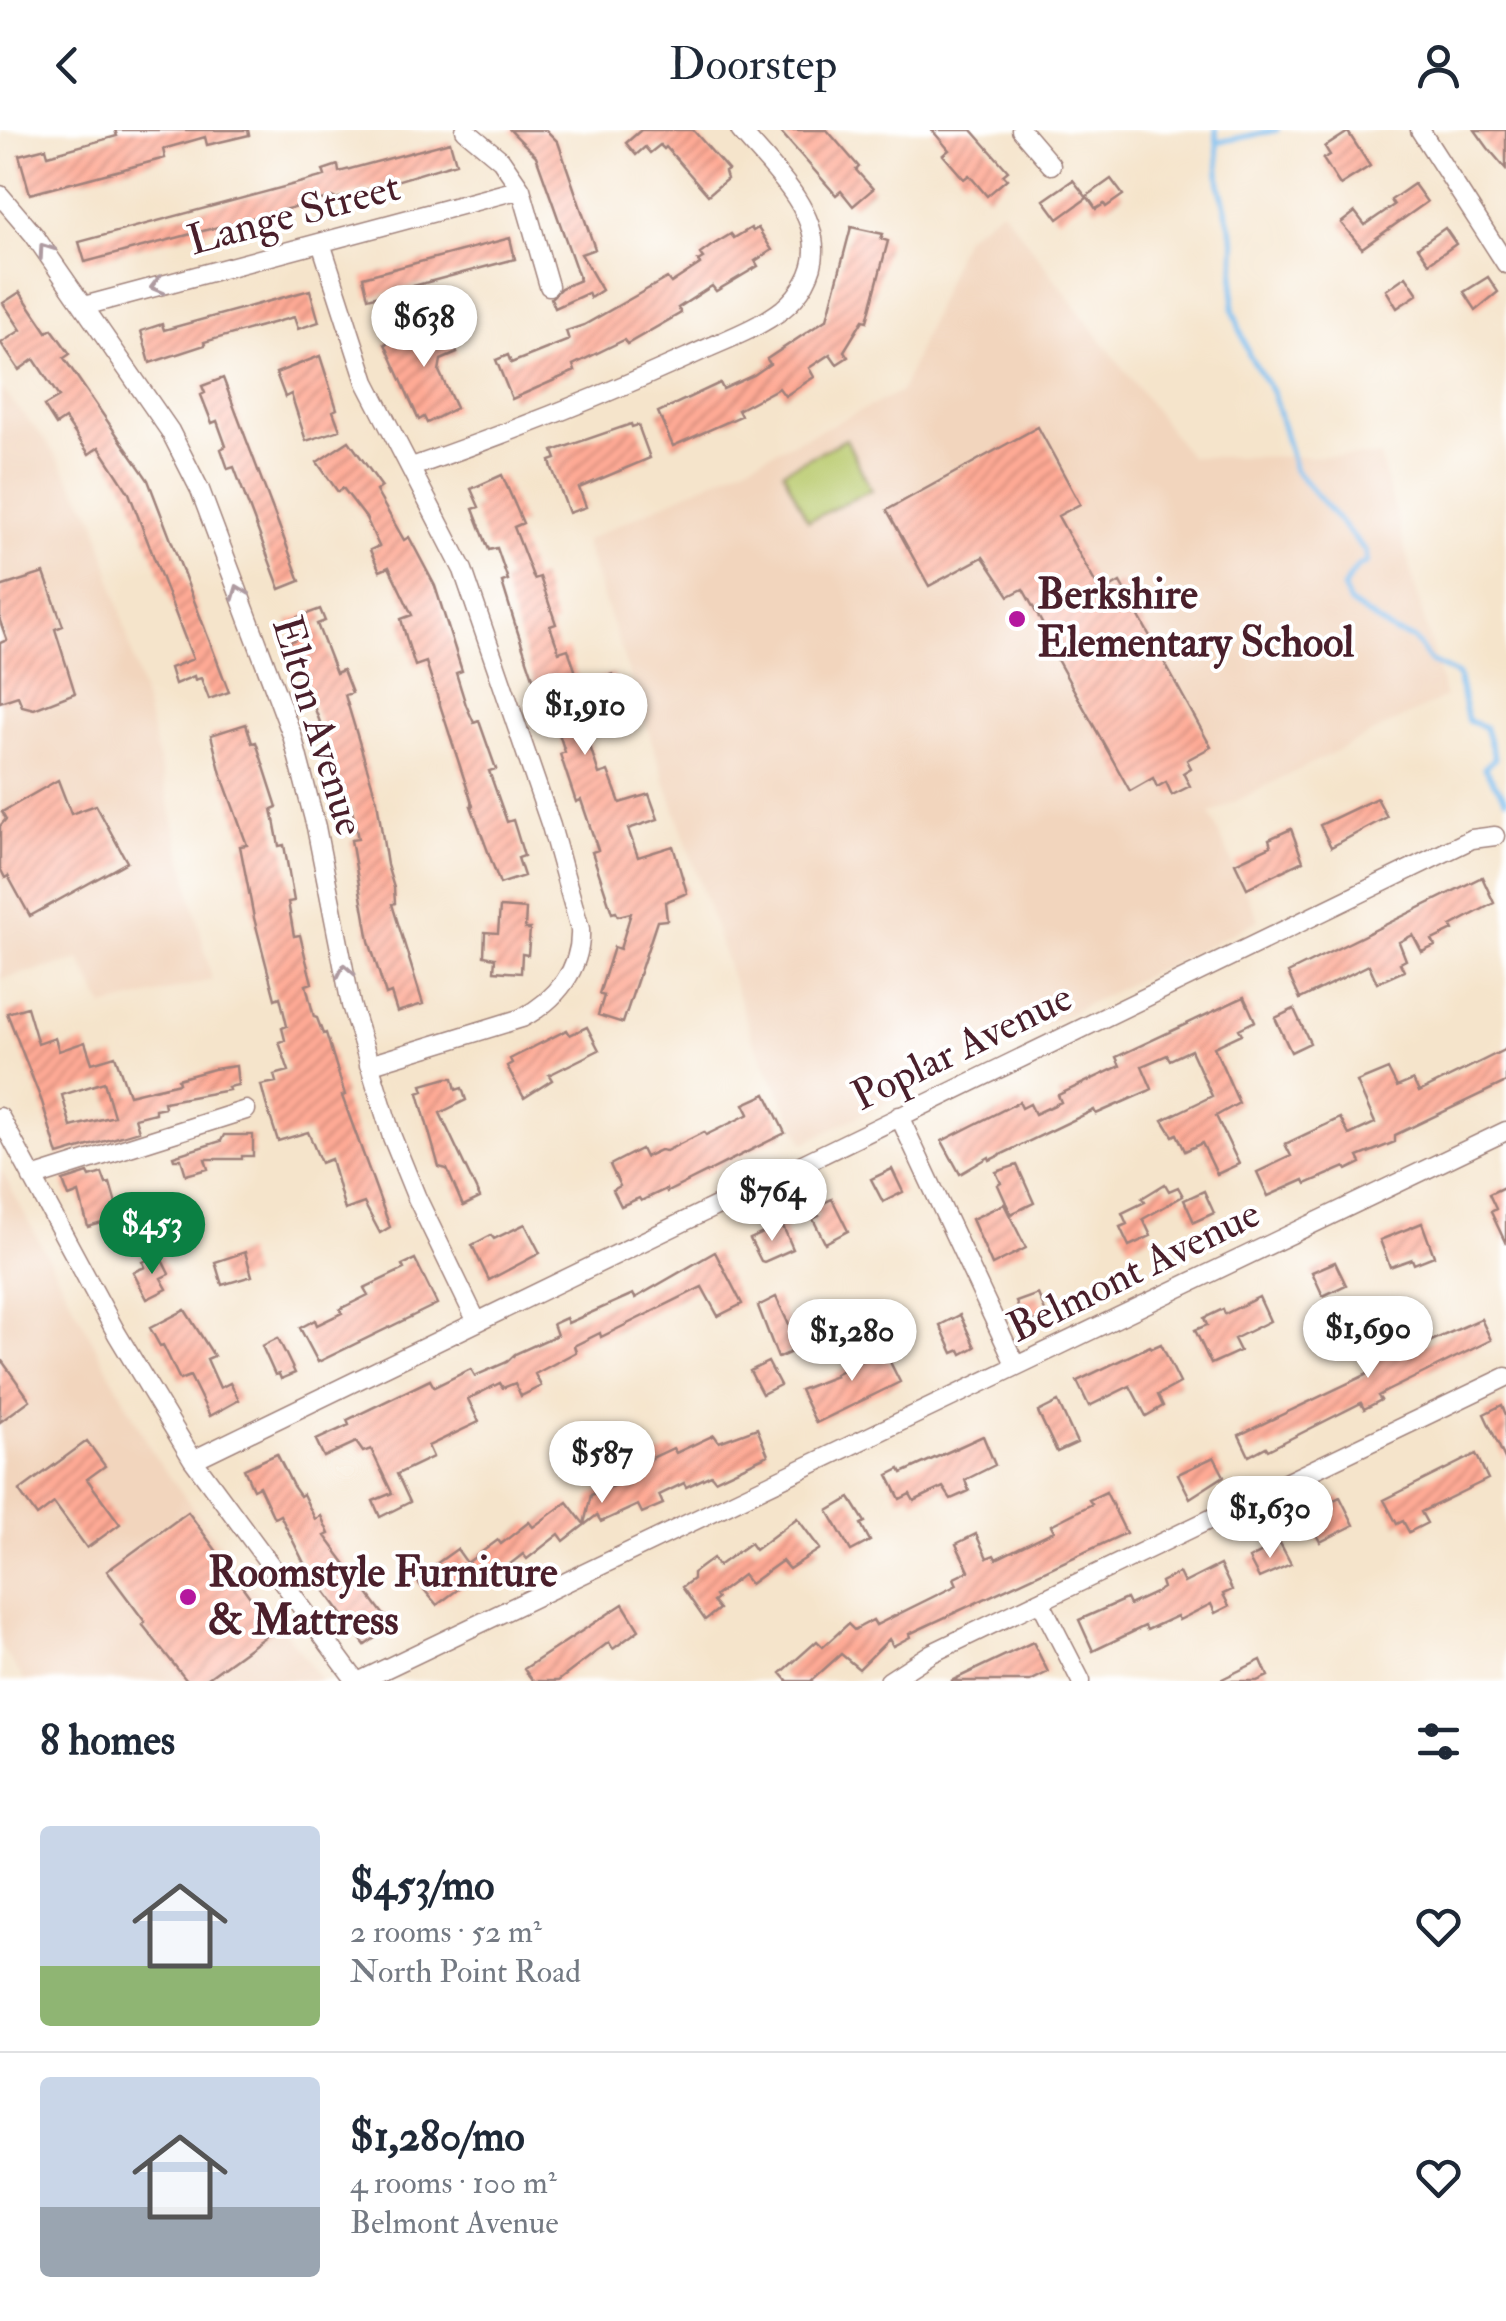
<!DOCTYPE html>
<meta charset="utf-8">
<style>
:root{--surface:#fff;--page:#f2f2f3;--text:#1f2937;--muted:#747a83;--line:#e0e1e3;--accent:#0b8043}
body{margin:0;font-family:"IM FELL Double Pica",serif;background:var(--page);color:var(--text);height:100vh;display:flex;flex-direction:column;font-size:38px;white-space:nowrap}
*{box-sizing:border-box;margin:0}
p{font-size:32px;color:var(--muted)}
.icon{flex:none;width:55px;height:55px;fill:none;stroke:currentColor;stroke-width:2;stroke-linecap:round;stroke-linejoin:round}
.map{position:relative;height:1551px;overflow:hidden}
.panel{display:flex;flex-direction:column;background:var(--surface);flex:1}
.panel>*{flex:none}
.price{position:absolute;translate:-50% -85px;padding:0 22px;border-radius:35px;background:#fff;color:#222;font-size:32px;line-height:65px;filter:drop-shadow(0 2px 5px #0008)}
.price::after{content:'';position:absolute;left:50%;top:60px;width:30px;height:22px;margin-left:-15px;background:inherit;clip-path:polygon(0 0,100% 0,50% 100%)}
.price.active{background:var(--accent);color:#fff}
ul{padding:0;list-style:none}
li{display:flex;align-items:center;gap:30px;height:250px;padding:0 40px}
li+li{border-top:2px solid var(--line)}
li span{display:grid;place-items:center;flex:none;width:280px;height:200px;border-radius:10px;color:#555}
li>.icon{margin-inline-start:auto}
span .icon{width:120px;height:120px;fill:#fffc;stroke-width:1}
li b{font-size:42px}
h2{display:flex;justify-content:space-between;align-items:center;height:120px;padding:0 40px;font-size:42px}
header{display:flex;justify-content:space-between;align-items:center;height:130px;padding:0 40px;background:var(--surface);font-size:45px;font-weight:600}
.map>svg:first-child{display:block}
.built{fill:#f2d5bd}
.pitch{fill:#b9ca6d;stroke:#82744c;stroke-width:2.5}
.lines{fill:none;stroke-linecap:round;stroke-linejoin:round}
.stream{stroke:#79bdef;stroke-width:5}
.building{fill:url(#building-hatch);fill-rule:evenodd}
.minor-casing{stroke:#a0827b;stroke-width:21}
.minor{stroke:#fff;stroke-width:18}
.oneway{stroke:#ae9aa0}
.poi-dot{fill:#b5179e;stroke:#fff;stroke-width:4}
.labels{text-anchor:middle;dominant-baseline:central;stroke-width:8;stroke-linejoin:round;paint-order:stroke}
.street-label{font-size:42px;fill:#4a1f2b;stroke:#fff}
.poi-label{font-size:42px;font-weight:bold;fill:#4a1f2b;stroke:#fff;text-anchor:start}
</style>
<header><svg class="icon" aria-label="back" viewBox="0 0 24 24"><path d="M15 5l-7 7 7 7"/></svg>Doorstep<svg class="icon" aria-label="person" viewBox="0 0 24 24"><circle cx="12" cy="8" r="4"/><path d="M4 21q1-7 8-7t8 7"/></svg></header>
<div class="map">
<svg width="1506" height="1551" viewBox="0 0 1506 1551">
<defs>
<pattern id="building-hatch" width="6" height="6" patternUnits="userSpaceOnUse" patternTransform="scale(2.5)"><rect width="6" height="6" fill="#ffaa95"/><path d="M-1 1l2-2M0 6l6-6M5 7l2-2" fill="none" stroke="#d08a7a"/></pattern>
</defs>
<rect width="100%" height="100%" fill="#fff"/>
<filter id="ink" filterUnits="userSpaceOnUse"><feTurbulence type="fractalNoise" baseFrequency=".01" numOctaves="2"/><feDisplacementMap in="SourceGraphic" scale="20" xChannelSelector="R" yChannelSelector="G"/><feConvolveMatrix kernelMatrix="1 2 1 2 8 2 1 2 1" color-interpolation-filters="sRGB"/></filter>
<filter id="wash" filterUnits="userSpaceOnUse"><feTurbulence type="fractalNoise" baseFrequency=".0048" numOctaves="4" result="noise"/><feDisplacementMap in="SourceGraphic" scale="40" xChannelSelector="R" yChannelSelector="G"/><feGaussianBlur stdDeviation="2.25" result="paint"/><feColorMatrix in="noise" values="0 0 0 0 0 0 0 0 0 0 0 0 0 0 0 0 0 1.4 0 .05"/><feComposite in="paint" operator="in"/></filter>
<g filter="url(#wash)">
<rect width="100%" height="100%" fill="#f5e4cb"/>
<path class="built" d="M1002 79 1190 327 1380 326 1445 567 1210 684 1259 790 804 1013 753 910 584 411 901 262 964 107Z
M0 257 47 312 95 388 141 557 212 850 104 877 80 830 0 849Z
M0 1038 155 1327 322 1551H25L0 1515Z"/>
<path class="pitch" d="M846 309 871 360 808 391 783 341Z"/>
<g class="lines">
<path class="stream" d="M1216 0 1220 57 1235 114 1233 179 1249 225 1273 263 1295 340 1366 422 1367 432 1357 437 1343 458 1350 473 1395 503 1413 508 1431 532 1458 545 1468 591 1485 597 1495 628 1484 638 1506 669
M1219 12 1277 0"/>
</g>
<g id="blocks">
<path class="building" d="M115 0H248L249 5 207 15 205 7 163 19 165 28 30 64 19 25 46 18 48 25 117 6Z
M510 0H546L558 12 595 119 581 124 602 160 590 168 588 163 555 178 551 168 561 158 580 150 536 26Z
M641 0H693L728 40 725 42 727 49 708 65 666 17 664 19 660 15 650 23 645 17 636 25 626 13Z
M779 0H827L859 37 856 40 873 59 853 76 841 61 836 65Z
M932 0H972L1008 41 1003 45 1007 49 987 66 969 45 964 49 943 25 949 20Z
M1475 0H1506V39L1488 18Z
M1348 2 1370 36 1340 55 1323 29 1330 25 1325 17Z
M450 12 456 33 336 69 332 67 85 132 79 112 325 46 323 40 338 35 339 42Z
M1111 49 1123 65 1106 77 1104 74 1096 79 1087 66Z
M1073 50 1087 68 1058 89 1044 70Z
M1414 54 1427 72 1362 118 1341 93 1355 82 1365 95 1394 75 1391 70Z
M851 97 883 104 881 109 888 111 867 191 863 190 844 221 848 227 837 234 830 224 809 238 814 247 785 266 779 258 738 280 741 286 673 316 658 282 720 253 723 259 754 245 770 234 767 229 827 189Z
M751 98 753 101 758 98 772 120 755 131 758 136 716 161 712 156 678 178 681 183 627 214 624 210 573 235 575 241 512 269 496 230 508 225 511 233 569 210 566 201 584 195 667 148 671 153 700 134 698 131 703 128 700 124 711 116 731 104 734 108Z
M1445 98 1456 114 1429 133 1418 117Z
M510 108 515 129 368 168 363 147Z
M1406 146 1418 164 1397 178 1386 160Z
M1488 147 1498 162 1476 180 1464 162Z
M310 160 319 192 298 199 294 187 204 212 205 215 150 233 141 201 162 194 164 200Z
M20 162 47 202 52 199 70 224 64 228 148 350 229 562 209 569 201 548 195 550 194 546 175 554 170 538 193 529 129 363 99 317 89 324 65 289 56 295 44 276 59 267 34 229 19 240 1 213 21 200 3 173Z
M443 193 457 223 441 230 439 241 456 278 427 293 424 287 419 290 385 214 421 198 423 202Z
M320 226 337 279 333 281 340 300 306 311 291 264 285 267 276 243Z
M223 248 300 451 280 459 234 337 228 339 221 319 226 316 217 291 212 293 201 265 205 263 202 256Z
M631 294 632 297 638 295 650 328 579 358 586 377 569 383 552 338 550 331 556 329 553 321Z
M1038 297 1080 374 1058 386 1101 463 1120 452 1211 617 1187 630 1191 638 1183 643 1190 656 1172 665 1166 652 1157 657 1153 648 1130 661 1039 497 1043 495 1023 459 1009 466 983 427 929 456 887 380Z
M349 311 382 357 376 361 404 410 409 407 435 456 462 541 456 543 466 575 474 593 479 591 496 639 489 641 507 692 513 690 524 726 518 728 524 746 500 754 471 676H473L426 532 415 536 408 514 401 489 412 485 389 437 380 441 370 420 379 416 366 388 343 358 338 362 317 332Z
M502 345 523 393 514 397 534 449 540 447 556 494 550 496 559 522 568 519 580 555 613 544 621 567 586 579 595 605 587 607 599 644 608 641 620 673 649 664 658 689 628 699 638 727 673 716 687 763 665 772 667 790 657 791 623 893 598 885 604 866 599 864 614 817 620 819 631 783 618 786 616 782 612 783 592 722 598 720 581 670 576 672 560 624 565 622 555 591 550 578 544 580 515 494 502 452 508 450 497 418 489 420 473 379 479 377 471 359Z
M44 443 63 496 55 499 75 563 34 579 22 576 18 566 0 572V513L7 510 0 491V457Z
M320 479 325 491 317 494 336 543 343 540 352 563 345 565 377 671 387 735 394 758 395 773 392 774 423 874 397 882 391 863 386 865 369 811 351 710 358 709 351 674 345 675 324 603 290 512 296 509 288 491Z
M246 594 252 613 256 612 277 677 272 679 279 716 284 715 294 771 288 772 294 806 300 805 306 830 312 853 306 855 314 887 317 888 323 904 326 903 345 965 342 966 390 1097 380 1103 364 1073 345 1080 331 1029 321 1033 308 1002 278 1011 266 974 261 955 276 952 274 945 289 941 279 912 285 910 282 898 287 896 280 867 275 869 254 788 240 716 247 715 221 644 211 605Z
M58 650 71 684 96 675 127 732 30 786 8 746 5 748 0 738V696L6 689 2 682Z
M1377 668 1387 687 1331 717 1320 695Z
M1291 699 1303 731 1247 758 1235 733 1271 716 1269 709Z
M1482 747 1494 773 1451 796 1453 800 1432 810 1435 816 1422 822 1413 805 1399 812 1406 830 1400 833 1404 841 1377 853 1369 835 1300 869 1288 843Z
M500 777 526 779 525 799H530L528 825 522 824 521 843 494 841 495 828 484 826 485 802 498 803Z
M1244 867 1255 891 1239 899 1242 904 1214 917 1239 973 1216 986 1239 1034 1217 1044 1202 1013 1185 1021 1177 1004 1173 1006 1163 990 1212 966 1191 920 1170 930 1167 925 1142 936 1152 959 1148 961 1096 984 1094 980 990 1030 989 1027 960 1044 942 1011 1019 972 1022 978 1030 974 1035 984 1061 972 1058 965 1120 936 1116 927Z
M27 877 38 914 55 908 59 921 85 912 92 933 115 926 129 965 179 953 178 949 214 939 236 936 238 955 228 957 229 960 164 972 165 977 155 979V983L135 988 139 1001 58 1025 42 972 7 883ZM104 952 114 986 71 997 62 965Z
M1294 879 1310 913 1291 922 1275 888Z
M587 897 599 920 549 945 552 950 524 968 507 936 512 933 510 929 567 900 570 905Z
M1506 919V952L1395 1005V1012L1358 1027 1361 1033 1347 1040 1345 1037 1306 1054 1304 1050 1268 1066 1257 1042 1291 1026 1285 1014 1340 988 1349 1005 1375 993 1357 952 1388 939 1397 957 1413 950 1419 962Z
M447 948H453L456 960 462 958 466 970 440 983 480 1068 463 1076 447 1039 439 1037 418 963 424 961 422 955Z
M766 964 785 1003 667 1062 666 1059 641 1071 639 1068 621 1076 613 1060 620 1056 610 1035 641 1019 645 1027 660 1020 666 1021 704 1002 706 1005 749 984 744 974Z
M224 1005H253V1026H242V1029H205L208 1039 186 1045 181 1029H174L173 1026 221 1011Z
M1017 1035 1034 1073 1011 1084 998 1055 1001 1053 996 1042Z
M892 1039 903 1062 883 1072 871 1049Z
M88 1043 90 1047 102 1043 106 1054 110 1053 120 1088 88 1097 79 1063 69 1067 63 1051Z
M1165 1054 1169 1061 1178 1057 1183 1066 1143 1089 1151 1106 1129 1116 1120 1097 1127 1094 1122 1083 1145 1072 1142 1068Z
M1506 1056V1114L1491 1082 1496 1079 1489 1064Z
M1204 1061 1214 1083 1194 1092 1184 1070Z
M832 1069 848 1101 825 1113 813 1089 819 1086 814 1078Z
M1004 1074 1026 1118 992 1135 972 1089Z
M1422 1093 1434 1126 1414 1134 1412 1129 1390 1137 1380 1110Z
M525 1094 540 1123 489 1150 472 1115 491 1105 494 1109Z
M782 1094 793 1119 764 1132 761 1131 750 1109Z
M245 1122 252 1146 222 1155 215 1132Z
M715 1122 742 1174 718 1186 702 1157 601 1207 600 1203 574 1216 576 1222 535 1244 541 1256 521 1266 515 1253 503 1258 500 1253 468 1269 479 1292 428 1316 433 1327 397 1344 410 1372 380 1387 373 1371 392 1363 371 1319 363 1322 356 1312 324 1327 316 1310 349 1295 347 1290 430 1250 434 1257 471 1239 475 1246 507 1232 515 1224 557 1205 553 1194 566 1188 568 1193 633 1164 635 1168Z
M159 1124 169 1144 161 1148 167 1159 147 1169 133 1142 145 1137 143 1132Z
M415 1129 437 1174 318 1232 300 1198 315 1190 317 1195 342 1183 340 1179 368 1165 364 1158 404 1139 402 1135Z
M1335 1132 1346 1155 1323 1166 1312 1142Z
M1038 1164 1047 1186 1025 1194 1016 1172Z
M776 1167 790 1197 835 1176 844 1193 797 1211 800 1218 778 1228 758 1176Z
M1259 1167 1270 1191 1234 1209 1240 1221 1211 1234 1195 1200 1207 1195 1204 1188 1223 1179 1225 1184Z
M185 1180 214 1226 207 1229 220 1258 230 1253 239 1270 210 1286 190 1246 180 1250 163 1215 160 1216 150 1198Z
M1385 1182 1404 1223 1481 1189 1491 1210 1387 1261 1378 1266 1381 1270 1364 1279 1361 1273 1268 1320 1266 1317 1249 1326 1239 1305 1374 1241 1363 1218 1379 1210 1369 1190Z
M960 1185 975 1217 962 1224 960 1220 953 1223 940 1195Z
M278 1208 295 1243 281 1249 279 1244 275 1245 262 1216Z
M879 1210 900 1252 816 1293 800 1260 836 1246 835 1244 866 1228 861 1218Z
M1161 1214 1180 1253 1158 1265 1163 1276 1146 1286 1130 1256 1089 1276 1077 1251 1150 1216 1152 1218Z
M0 1228 30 1270 0 1292Z
M768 1232 780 1255 762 1264 750 1241Z
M1058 1272 1077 1313 1057 1322 1038 1282Z
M1502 1275 1506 1285V1331L1484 1284Z
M757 1298 768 1325 715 1350 711 1345 686 1357 684 1353 659 1365 663 1374 642 1383 638 1375 601 1392 597 1385 564 1411 559 1404 527 1429 523 1424 500 1442 497 1438 491 1442 488 1437 437 1475 415 1449 457 1419 467 1433 498 1410 501 1414 529 1392 533 1397 567 1372 584 1394 591 1365 627 1350 621 1337 636 1331 637 1335 673 1318 676 1323 714 1305 719 1312Z
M983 1306 995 1335 965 1350 969 1361 951 1369 943 1357 914 1371 910 1364 900 1369 888 1345 900 1339 902 1343Z
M87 1311 105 1336 87 1349 120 1394 87 1418 54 1373 37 1386 19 1361Z
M277 1324 293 1356 300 1366 303 1364 315 1389 321 1386 329 1404 325 1406 392 1496 365 1515 304 1433 280 1385 274 1388 259 1356 253 1359 244 1339Z
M1476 1324 1488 1349 1421 1382 1427 1393 1409 1402 1403 1391 1397 1394 1384 1370Z
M1214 1327 1224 1346 1190 1368 1178 1344Z
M1106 1362 1126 1403 909 1504 910 1507 893 1516 889 1509 859 1539 841 1524 811 1551H788L781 1543 817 1511 823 1517 848 1494 854 1500 873 1490 876 1495 957 1455 954 1448 969 1441 956 1414 976 1404 987 1428 994 1425 996 1429 1054 1401 1051 1395 1092 1374 1089 1370Z
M1340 1367 1354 1395 1320 1412 1308 1388 1330 1378 1328 1373Z
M850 1368 865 1392 861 1394 870 1411 851 1421 828 1381Z
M188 1382 274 1500 204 1551H187L142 1494 145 1492 107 1441Z
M797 1388 820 1419 789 1439 782 1431 750 1454 743 1445 715 1466 717 1469 713 1472 719 1479 705 1490 682 1457 693 1449V1443L713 1428 718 1436 750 1413 755 1420Z
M1280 1413 1291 1434 1259 1448 1249 1429Z
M1220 1435 1232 1460 1223 1464 1229 1476 1215 1483 1211 1474 1179 1490 1177 1486 1147 1500 1145 1496 1093 1521 1079 1490 1126 1469 1129 1475 1155 1463 1163 1458 1161 1452 1179 1443 1184 1453Z
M623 1474 639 1500 613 1519 609 1512 558 1551H533L524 1539Z
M1033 1512 1048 1542 1030 1551H951Z
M1261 1530 1268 1546 1257 1551H1218Z"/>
</g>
</g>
<g filter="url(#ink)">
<use href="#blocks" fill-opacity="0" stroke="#a0827b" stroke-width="2.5"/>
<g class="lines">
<g class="minor-casing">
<path id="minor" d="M465 0 501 30 521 59 549 156
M1021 0 1051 35
M1420 0 1506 134
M0 65 34 105 170 301 200 360 292 605 316 697 351 875 392 1007 416 1066 477 1192
M321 113 366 252 463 440 551 696 580 799C582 839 556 870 522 888L369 935
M84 176 521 59
M412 337C506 304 598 268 688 227 719 212 756 200 783 179 800 165 814 143 814 121 815 75 767 33 740 0
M899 986 1016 1236
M0 987 117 1204 193 1330 356 1551
M32 1048 246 980
M193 1330 1472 709 1495 706
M1040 1471 1081 1551
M360 1551 1506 1001
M889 1551 932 1523 1506 1247"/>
</g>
<use href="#minor" class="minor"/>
</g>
<defs><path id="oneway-chevron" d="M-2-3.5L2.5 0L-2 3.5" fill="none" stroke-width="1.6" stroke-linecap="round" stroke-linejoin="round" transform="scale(2.5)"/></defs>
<g class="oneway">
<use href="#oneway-chevron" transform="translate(45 120) rotate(-125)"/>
<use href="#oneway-chevron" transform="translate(157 156) rotate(165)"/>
<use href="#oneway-chevron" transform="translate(239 462) rotate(-111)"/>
<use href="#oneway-chevron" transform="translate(345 841) rotate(-101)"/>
</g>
</g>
<g class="poi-dot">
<circle cx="1017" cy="489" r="10"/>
<circle cx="188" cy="1467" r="10"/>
</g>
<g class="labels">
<g class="street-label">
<text transform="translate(294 84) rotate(-15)">Lange Street</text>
<text transform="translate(318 596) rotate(73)">Elton Avenue</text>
<text transform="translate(962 917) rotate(-26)">Poplar Avenue</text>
<text transform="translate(1134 1141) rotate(-26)">Belmont Avenue</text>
</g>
<g class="poi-label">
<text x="1037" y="465">Berkshire<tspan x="1037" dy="48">Elementary School</tspan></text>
<text x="208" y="1443">Roomstyle Furniture<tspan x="208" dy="48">&amp; Mattress</tspan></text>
</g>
</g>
</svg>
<b class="price" style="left:424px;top:240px">$638</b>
<b class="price" style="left:585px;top:628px">$1,910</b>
<b class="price" style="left:772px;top:1114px">$764</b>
<b class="price active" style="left:152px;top:1147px">$453</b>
<b class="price" style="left:1368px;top:1251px">$1,690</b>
<b class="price" style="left:852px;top:1254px">$1,280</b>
<b class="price" style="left:602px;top:1376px">$587</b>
<b class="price" style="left:1270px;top:1431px">$1,630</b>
</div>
<section class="panel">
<h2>8 homes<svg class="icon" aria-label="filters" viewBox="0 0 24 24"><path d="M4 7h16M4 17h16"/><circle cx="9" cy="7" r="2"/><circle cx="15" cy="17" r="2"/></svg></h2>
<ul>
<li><span style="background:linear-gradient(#c9d6e8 70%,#8fb573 0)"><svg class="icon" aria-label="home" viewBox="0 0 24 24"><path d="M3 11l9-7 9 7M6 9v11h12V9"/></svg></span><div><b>$453/mo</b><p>2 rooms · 52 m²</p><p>North Point Road</p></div><svg class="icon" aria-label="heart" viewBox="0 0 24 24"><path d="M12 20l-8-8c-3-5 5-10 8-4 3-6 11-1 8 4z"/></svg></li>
<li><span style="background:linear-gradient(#c9d6e8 65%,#9aa5b1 0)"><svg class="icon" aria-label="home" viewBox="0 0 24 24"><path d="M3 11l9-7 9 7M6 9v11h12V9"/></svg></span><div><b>$1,280/mo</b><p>4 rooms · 100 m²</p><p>Belmont Avenue</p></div><svg class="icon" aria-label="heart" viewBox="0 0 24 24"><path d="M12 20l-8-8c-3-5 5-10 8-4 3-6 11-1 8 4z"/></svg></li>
</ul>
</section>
